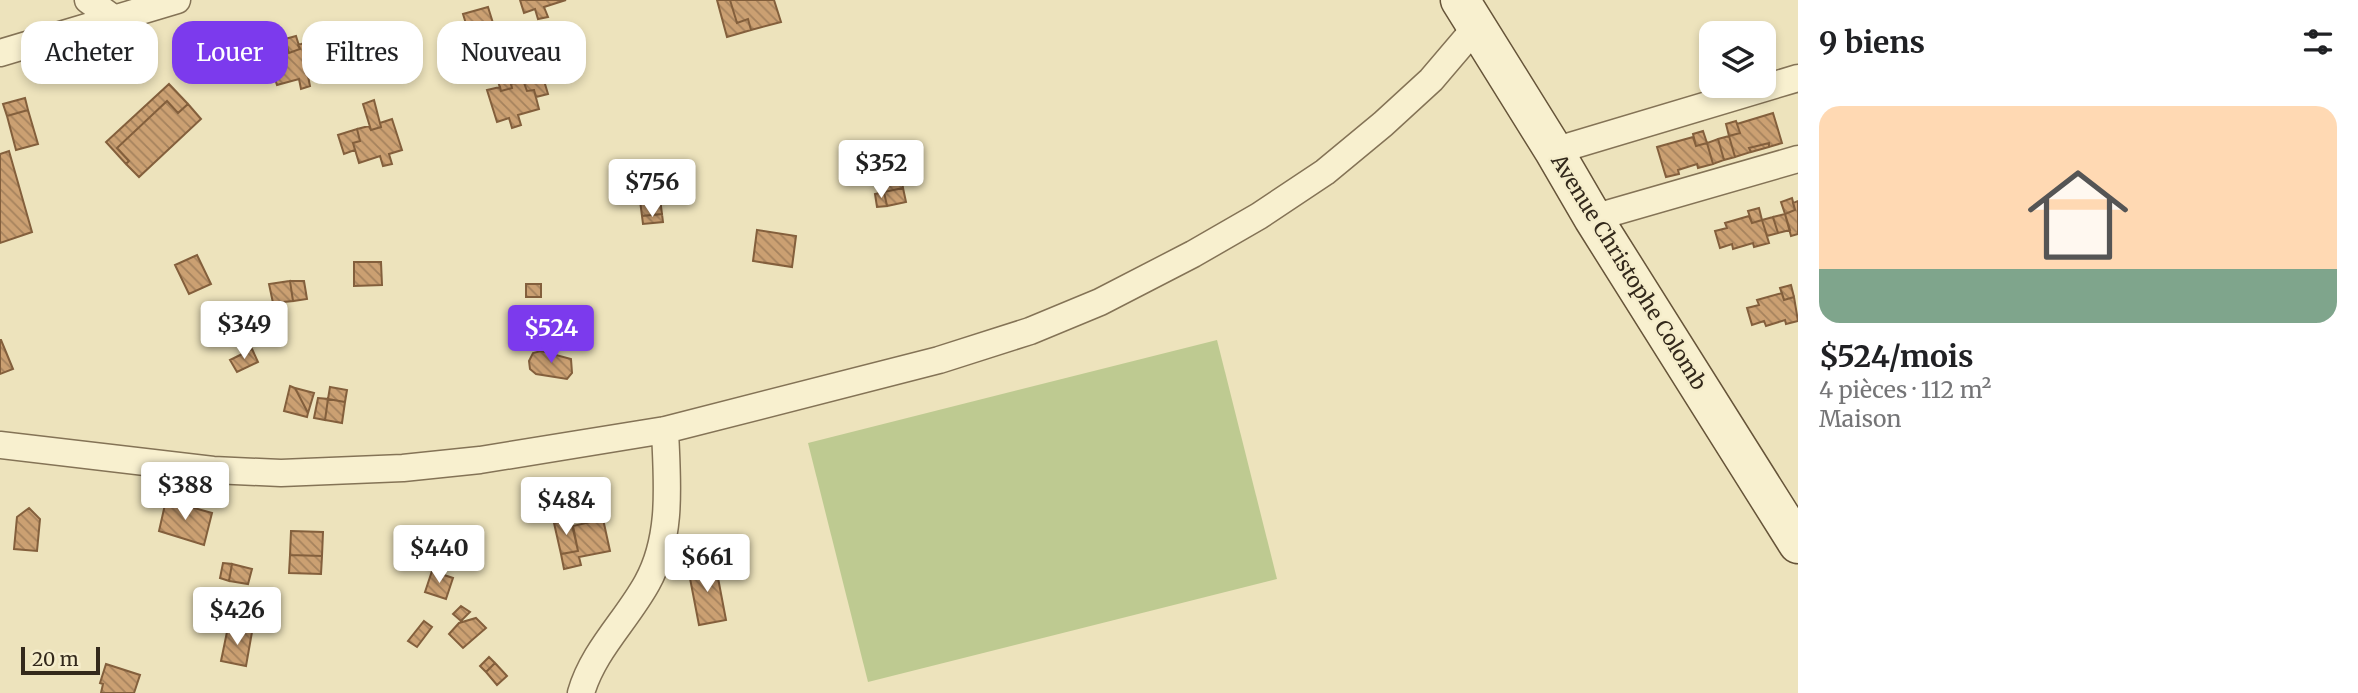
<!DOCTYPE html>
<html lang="fr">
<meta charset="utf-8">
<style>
:root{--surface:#fff;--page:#f6f6f6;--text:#202124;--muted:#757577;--accent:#7c3aed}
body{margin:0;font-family:Merriweather,serif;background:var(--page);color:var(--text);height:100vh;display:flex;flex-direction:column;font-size:26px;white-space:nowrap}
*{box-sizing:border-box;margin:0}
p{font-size:23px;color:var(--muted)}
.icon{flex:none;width:38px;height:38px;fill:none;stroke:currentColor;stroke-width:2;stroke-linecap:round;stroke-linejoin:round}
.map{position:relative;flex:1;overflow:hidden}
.panel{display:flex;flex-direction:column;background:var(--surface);width:560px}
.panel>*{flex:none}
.hud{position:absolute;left:21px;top:21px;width:665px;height:63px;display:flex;gap:14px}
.tools{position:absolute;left:1699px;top:21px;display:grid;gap:14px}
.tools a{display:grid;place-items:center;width:77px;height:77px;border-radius:14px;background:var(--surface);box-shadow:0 4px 10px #0003;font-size:35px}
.scale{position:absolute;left:21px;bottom:18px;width:79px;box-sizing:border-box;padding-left:7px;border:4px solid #33291b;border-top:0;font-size:19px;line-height:24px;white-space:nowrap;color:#33291b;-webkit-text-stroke:5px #f5edcb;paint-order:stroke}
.price{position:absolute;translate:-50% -60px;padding:0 16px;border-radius:7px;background:#fff;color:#222;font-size:23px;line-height:46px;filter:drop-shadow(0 2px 4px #0008)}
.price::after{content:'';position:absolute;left:50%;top:42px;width:21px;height:16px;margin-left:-10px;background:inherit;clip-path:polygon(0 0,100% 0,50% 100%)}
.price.current{background:var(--accent);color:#fff}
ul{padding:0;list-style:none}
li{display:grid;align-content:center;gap:14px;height:371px;padding:0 21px}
li span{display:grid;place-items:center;height:217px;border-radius:21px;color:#555}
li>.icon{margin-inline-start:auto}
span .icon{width:126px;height:126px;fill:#fffc;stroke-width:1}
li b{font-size:30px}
h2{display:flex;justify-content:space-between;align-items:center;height:84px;padding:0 21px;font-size:30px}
.chip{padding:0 24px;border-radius:21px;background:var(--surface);box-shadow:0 4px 10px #0003;font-size:24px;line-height:63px}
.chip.current{background:var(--accent);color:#fff}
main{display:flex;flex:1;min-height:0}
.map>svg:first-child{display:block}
.green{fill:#beca91}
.building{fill:url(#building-back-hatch);stroke:#835f3c;stroke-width:2}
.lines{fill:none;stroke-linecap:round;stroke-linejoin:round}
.street-casing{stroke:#847356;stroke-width:29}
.secondary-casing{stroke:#665439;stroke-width:41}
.street{stroke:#f8f0cf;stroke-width:26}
.secondary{stroke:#f8f0cf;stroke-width:38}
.labels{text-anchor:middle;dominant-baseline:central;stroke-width:5;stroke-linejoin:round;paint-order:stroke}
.street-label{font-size:21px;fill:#33291b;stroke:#f5edcb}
</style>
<main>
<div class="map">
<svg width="1798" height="693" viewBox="0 0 1798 693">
<defs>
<pattern id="building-back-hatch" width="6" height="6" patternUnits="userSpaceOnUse" patternTransform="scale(1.75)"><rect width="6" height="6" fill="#cba072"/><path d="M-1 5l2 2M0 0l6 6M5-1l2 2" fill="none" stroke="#a5825d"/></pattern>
</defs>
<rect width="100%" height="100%" fill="#ede3bc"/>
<path class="green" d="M1217 340 1277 579 868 682 808 443Z"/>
<path class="building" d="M520 0H566L544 7 548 17 538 19 535 9 524 13Z
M717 0H730L737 23 748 19 751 30 727 37Z
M730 0H774L781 22 751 30 748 19 737 23Z
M488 7 498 39 473 47 463 14Z
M296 36 300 49 289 53 285 39Z
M310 41 320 73 308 76 310 86 301 89 299 79 277 85 271 66 278 64 275 52 287 48 289 53 300 49 298 45Z
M275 52 278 64 271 66 273 73 262 77 256 57Z
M508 74 512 88 501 91 497 78Z
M542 74 548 94 536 97 534 90 527 91 523 80Z
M523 80 527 91 534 90 539 109 518 115 521 125 512 128 509 118 497 122 487 90 500 87 501 91 512 88 511 84Z
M169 84 188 104 178 113 167 101 117 148 129 161 126 164 106 142Z
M25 98 28 110 7 116 3 104Z
M374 100 381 127 371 130 363 104Z
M167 101 178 113 188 104 201 119 139 177 126 164 129 161 117 148Z
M28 110 38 144 16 150 7 116Z
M1773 113 1782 143 1769 147V143L1749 148 1751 152 1735 157 1729 136 1740 133 1737 124Z
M392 119 402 150 389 154 392 164 383 166 380 156 359 163 353 143 360 141 357 129 369 126 371 130 381 127 380 123Z
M1736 121 1740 133 1729 136 1726 124Z
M357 129 360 141 353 143 355 150 344 154 338 135Z
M1703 131 1707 143 1696 146 1693 134Z
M1729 136 1735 157 1724 160 1718 139Z
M1693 137 1696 146 1707 143 1713 164 1698 168 1697 164 1678 170 1679 174 1666 177 1657 147Z
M1718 139 1724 160 1713 164 1707 143Z
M1769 143V147L1751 152 1749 148Z
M9 151 32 232 0 243V154Z
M902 180 903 188 884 192 883 183Z
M903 188 906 202 887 206 884 192Z
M659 190 662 214 642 216 639 193Z
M884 192 887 206 877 207 875 194Z
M1792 198 1795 210 1785 214 1781 202Z
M1798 201V234L1791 236 1785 214 1795 210 1793 203Z
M1759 208 1762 220 1752 223 1748 211Z
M662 214 663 222 643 224 642 216Z
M1785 214 1790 230 1778 233 1773 217Z
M1749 216 1752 223 1762 220 1769 243 1754 247 1753 243 1733 249 1732 244 1720 248 1715 231 1727 228 1725 223Z
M1773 217 1778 233 1767 236 1762 220Z
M757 230 796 236 792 267 753 261Z
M197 255 211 284 189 294 175 265Z
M354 262H381L382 285 354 286Z
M290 281H304L307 299 293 301Z
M290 281 293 301 273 303 269 284Z
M526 284H541V297H526Z
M1791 285 1794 297 1784 300 1780 288Z
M1782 293 1784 300 1794 297 1798 321 1786 324 1785 320 1766 326 1764 321 1752 325 1747 308 1759 305 1757 300Z
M543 307 561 309 559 328 541 327Z
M1 340 13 369 0 374V340Z
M252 349 258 362 237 372 230 360Z
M541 351 571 359 572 373 567 379 536 374 530 369 529 361 533 353Z
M290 386 295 388 308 413 307 417 284 411Z
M330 387 347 390 345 402 328 399Z
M295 388 314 393 308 413Z
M318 398 328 399 325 420 314 418Z
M328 399 345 402 342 423 325 420Z
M166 500 212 513 204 545 159 531Z
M29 508 40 519 37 551 14 549 17 517Z
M603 519 610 551 579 557 581 565 564 569 561 554 578 551 573 526Z
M571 520 578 551 561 554 554 523Z
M291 531 323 532 322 556 290 555Z
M290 555 322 556 321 574 289 573Z
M715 562 726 620 699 625 688 568Z
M223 563 232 564 229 581 220 578Z
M232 564 252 569 248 584 229 581Z
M432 571 453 578 446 599 425 592Z
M461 606 470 612 461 621 453 614Z
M476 618 486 628 463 648 449 634 459 623Z
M424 621 432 627 417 647 408 641Z
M228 627 252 632 246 666 221 661Z
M489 657 495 663 486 672 480 666Z
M495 663 507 676 497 685 486 672Z
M106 664 140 675 134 693H101L103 684 100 683Z"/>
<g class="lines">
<g class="street-casing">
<path id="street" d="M88 0 113 18
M0 53 177 0
M1554 151 1798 78
M1593 218 1798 159
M0 445 213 470 281 473 403 468 480 460 665 430 939 360 1030 331 1100 302 1193 254 1259 216 1325 172 1383 124 1431 80 1477 26
M581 693C593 651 626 621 647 583 673 536 667 481 665 430"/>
</g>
<g class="secondary-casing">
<path id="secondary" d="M1460 0 1554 151 1593 218 1798 544"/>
</g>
<use href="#street" class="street"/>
<use href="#secondary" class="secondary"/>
</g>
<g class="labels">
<g class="street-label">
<text transform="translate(1629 272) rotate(58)">Avenue Christophe Colomb</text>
</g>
</g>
</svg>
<div class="tools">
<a><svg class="icon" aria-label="layers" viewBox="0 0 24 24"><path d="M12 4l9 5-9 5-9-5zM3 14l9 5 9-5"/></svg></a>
</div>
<div class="scale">20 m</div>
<b class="price" style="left:881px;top:200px">$352</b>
<b class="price" style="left:652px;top:219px">$756</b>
<b class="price" style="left:244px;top:361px">$349</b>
<b class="price current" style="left:551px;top:365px">$524</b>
<b class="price" style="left:185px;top:522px">$388</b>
<b class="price" style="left:566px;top:537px">$484</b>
<b class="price" style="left:439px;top:585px">$440</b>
<b class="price" style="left:707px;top:594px">$661</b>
<b class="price" style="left:237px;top:647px">$426</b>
<div class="hud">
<a class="chip">Acheter</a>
<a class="chip current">Louer</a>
<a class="chip">Filtres</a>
<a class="chip">Nouveau</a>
</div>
</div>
<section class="panel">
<h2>9 biens<svg class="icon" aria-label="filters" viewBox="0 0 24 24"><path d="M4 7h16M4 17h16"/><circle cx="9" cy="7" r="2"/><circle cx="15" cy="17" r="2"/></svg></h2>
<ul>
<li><span style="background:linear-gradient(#ffd9b3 75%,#7fa58c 0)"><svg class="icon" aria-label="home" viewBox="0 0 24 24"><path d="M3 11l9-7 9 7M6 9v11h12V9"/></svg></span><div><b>$524/mois</b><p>4 pièces · 112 m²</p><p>Maison</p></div></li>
</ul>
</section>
</main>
